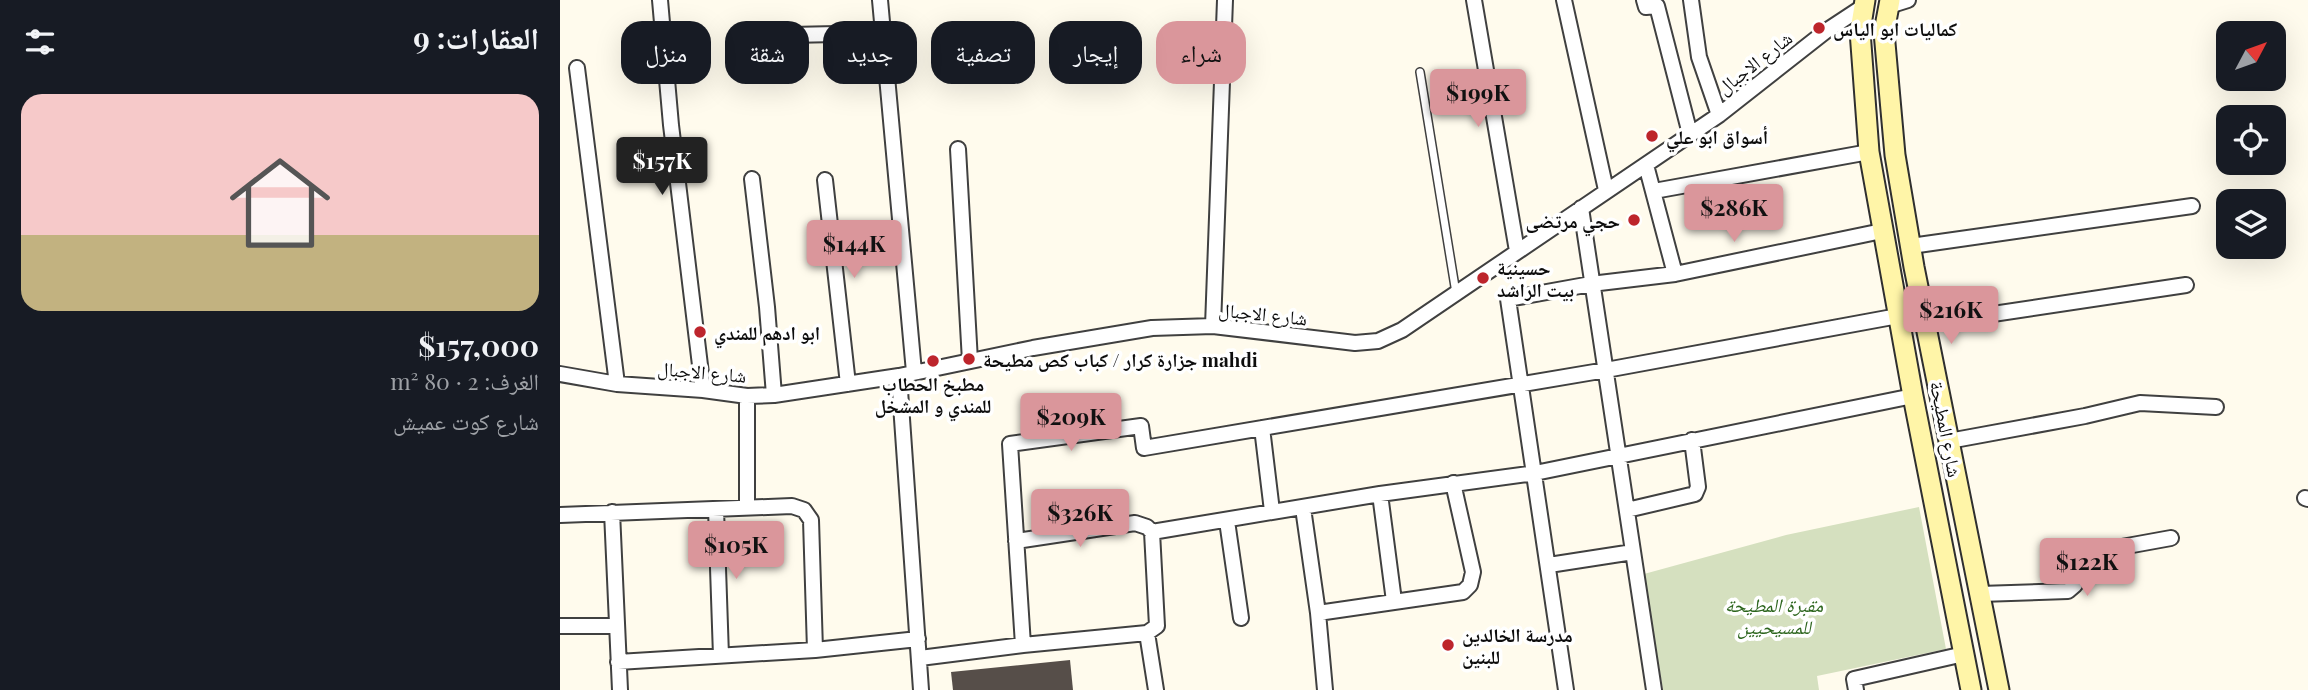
<!DOCTYPE html>
<html lang="ar">
<meta charset="utf-8">
<style>
:root{--surface:#171b24;--page:#242831;--text:#f1f3f6;--muted:#9ea1a6;--accent:#da969b}
body{margin:0;font-family:"Playfair Display","Noto Naskh Arabic",serif;background:var(--page);color:var(--text);direction:rtl;height:100vh;display:flex;flex-direction:column;font-size:26px;white-space:nowrap}
*{box-sizing:border-box;margin:0}
p{font-size:23px;color:var(--muted)}
.icon{flex:none;width:38px;height:38px;fill:none;stroke:currentColor;stroke-width:2;stroke-linecap:round;stroke-linejoin:round}
.map{position:relative;flex:1;overflow:hidden;direction:ltr}
.sheet{display:flex;flex-direction:column;background:var(--surface);width:560px}
.sheet>*{flex:none}
.guide{position:absolute;left:21px;top:21px;width:665px;height:63px;direction:rtl;display:flex;gap:14px}
.needle{width:46px;rotate:49deg}
.buttons{position:absolute;left:1656px;top:21px;display:grid;gap:14px}
.buttons a{display:grid;place-items:center;width:70px;height:70px;border-radius:14px;background:var(--surface);box-shadow:0 7px 28px #0002;font-size:35px}
.price{position:absolute;translate:-50% -60px;padding:0 16px;border-radius:7px;background:var(--accent);color:#111;font-size:23px;line-height:46px;filter:drop-shadow(0 2px 4px #0008)}
.price::after{content:'';position:absolute;left:50%;top:42px;width:21px;height:16px;margin-left:-10px;background:inherit;clip-path:polygon(0 0,100% 0,50% 100%)}
.price.current{background:#222;color:#fff}
ul{padding:0;list-style:none}
li{display:grid;align-content:center;gap:14px;height:371px;padding:0 21px}
li span{display:grid;place-items:center;height:217px;border-radius:21px;color:#555}
li>.icon{margin-inline-start:auto}
span .icon{width:126px;height:126px;fill:#fffc;stroke-width:1}
li b{font-size:30px}
h2{display:flex;justify-content:space-between;align-items:center;height:84px;padding:0 21px;font-size:30px}
.pill{padding:0 24px;border-radius:21px;background:var(--surface);box-shadow:0 7px 28px #0002;font-size:24px;line-height:63px}
.pill.current{background:var(--accent);color:#111}
main{display:flex;flex:1;min-height:0}
.map>svg:first-child{display:block}
.cemetery{fill:#d5e0bf}
.building{fill:#564e49}
.lines{fill:none;stroke-linecap:round;stroke-linejoin:round}
.lane-casing{stroke:#404040;stroke-width:10}
.street-casing{stroke:#404040;stroke-width:18}
.secondary-casing{stroke:#2f2f2f;stroke-width:23}
.lane{stroke:#fff;stroke-width:7}
.street{stroke:#fff;stroke-width:14}
.secondary{stroke:#fff5a8;stroke-width:19}
.poi-dot{fill:#bd252c;stroke:#fff;stroke-width:2.5}
.labels{text-anchor:middle;dominant-baseline:central;stroke-width:7;stroke-linejoin:round;paint-order:stroke}
.poi-label{font-size:19px;font-weight:bold;fill:#0d0d0d;stroke:#fff;text-anchor:start}
.street-label{font-size:19px;fill:#0d0d0d;stroke:#fff}
.park-label{font-size:19px;font-style:italic;fill:#2c651d;stroke:#fff}
</style>
<main>
<div class="map">
<svg width="1748" height="690" viewBox="0 0 1748 690">
<rect width="100%" height="100%" fill="#fffbed"/>
<path class="cemetery" d="M1359 507 1386 649 1257 676 1259 690H1103L1084 574 1226 535Z"/>
<path class="building" d="M510 660 513 690H393L391 672Z"/>
<g class="lines">
<g class="lane-casing">
<path id="lane" d="M860 72 896 293"/>
</g>
<g class="street-casing">
<path id="street" d="M100 0 111 125 143 390
M320 0 354 372
M914 0 957 251
M1004 0 1046 190
M1084 0 1086 7 1097 6 1130 134
M1131 0 1139 57 1159 115
M1329 6 1348 0
M230 35 323 33
M17 68 57 384
M398 149 410 361
M1086 165 1115 274
M192 179 207 307 214 395
M265 180 288 384
M1094 191 1309 152
M1021 208 1094 690
M1351 246 1632 206
M1366 324 1626 285
M653 326 665 0
M0 374 57 384 143 390 187 396 214 395 339 376 473 348 592 328 653 326 795 343 818 341 842 330 1159 115 1266 31 1304 6
M339 376 361 690
M702 428 712 511
M1389 441 1525 416 1580 403 1656 407
M820 494 834 601
M1745 498 1748 499
M187 507V396
M743 508 758 613 765 690
M156 509 161 656
M1067 510 1135 494 1138 487 1132 440
M52 512 60 690
M0 515 232 506 244 510 251 520 255 650
M667 521 681 618
M456 541 575 523 587 527 592 532 820 494 975 473 1353 396
M989 565 1073 552
M1420 594 1508 591 1515 585 1518 562 1523 554 1611 538
M758 613 903 592 910 585 913 572 893 483
M0 626H57
M587 633 596 690
M463 645 450 444 581 426 584 448 1046 370 1338 316
M360 658 463 645 587 633 597 626 592 532
M58 662 255 650 358 639
M1006 690 948 299 1031 284 1115 274 1322 231
M1296 690 1294 679 1404 654"/>
</g>
<g class="secondary-casing">
<path id="secondary" d="M1305 0 1300 31 1309 152 1353 396 1411 690
M1330 0 1324 32 1335 155 1354 267 1439 690"/>
</g>
<use href="#lane" class="lane"/>
<use href="#street" class="street"/>
<use href="#secondary" class="secondary"/>
</g>
<g class="poi-dot">
<circle cx="1259" cy="28" r="7"/>
<circle cx="1092" cy="136" r="7"/>
<circle cx="1074" cy="220" r="7"/>
<circle cx="923" cy="278" r="7"/>
<circle cx="140" cy="332" r="7"/>
<circle cx="409" cy="359" r="7"/>
<circle cx="373" cy="361" r="7"/>
<circle cx="888" cy="645" r="7"/>
</g>
<g class="labels">
<g class="poi-label">
<text x="1273" y="28">كماليات ابو الياس</text>
<text x="1106" y="136">أسواق ابو علي</text>
<text x="1060" y="220" text-anchor="end">حجي مرتضى</text>
<text x="937" y="267">حسينية<tspan x="937" dy="22">بيت الراشد</tspan></text>
<text x="154" y="332">ابو ادهم للمندي</text>
<text x="423" y="359">جزارة كرار / كباب كص مطيحة mahdi</text>
<text x="373" y="383" text-anchor="middle">مطبخ الحطاب<tspan x="373" dy="22">للمندي و المشخل</tspan></text>
<text x="902" y="634">مدرسة الخالدين<tspan x="902" dy="22">للبنين</tspan></text>
</g>
<g class="street-label">
<text transform="translate(1194 62) rotate(-38)">شارع الاجبال</text>
<text transform="translate(703 313) rotate(6)">شارع الاجبال</text>
<text transform="translate(142 371) rotate(5)">شارع الاجبال</text>
<text transform="translate(1387 429) rotate(79)">شارع المطيحة</text>
</g>
<g class="park-label">
<text x="1214" y="604">مقبرة المطيحة<tspan x="1214" dy="22">للمسيحيين</tspan></text>
</g>
</g>
</svg>
<div class="buttons">
<a><svg class="needle" viewBox="-14 -14 28 28"><path d="M0-13l5 13h-10z" fill="#e53935"/><path d="M0 13l5-13h-10z" fill="#9ea1a6"/></svg></a>
<a><svg class="icon" aria-label="locate" viewBox="0 0 24 24"><circle cx="12" cy="12" r="6"/><path d="M12 2v4M12 18v4M2 12h4M18 12h4"/></svg></a>
<a><svg class="icon" aria-label="layers" viewBox="0 0 24 24"><path d="M12 4l9 5-9 5-9-5zM3 14l9 5 9-5"/></svg></a>
</div>
<b class="price" style="left:918px;top:129px">$199K</b>
<b class="price current" style="left:102px;top:197px">$157K</b>
<b class="price" style="left:1174px;top:244px">$286K</b>
<b class="price" style="left:294px;top:280px">$144K</b>
<b class="price" style="left:1391px;top:346px">$216K</b>
<b class="price" style="left:511px;top:453px">$209K</b>
<b class="price" style="left:520px;top:549px">$326K</b>
<b class="price" style="left:176px;top:581px">$105K</b>
<b class="price" style="left:1527px;top:598px">$122K</b>
<div class="guide">
<a class="pill current">شراء</a>
<a class="pill">إيجار</a>
<a class="pill">تصفية</a>
<a class="pill">جديد</a>
<a class="pill">شقة</a>
<a class="pill">منزل</a>
</div>
</div>
<section class="sheet">
<h2>العقارات: 9<svg class="icon" aria-label="filters" viewBox="0 0 24 24"><path d="M4 7h16M4 17h16"/><circle cx="9" cy="7" r="2"/><circle cx="15" cy="17" r="2"/></svg></h2>
<ul>
<li><span style="background:linear-gradient(#f6c9c9 65%,#c2b280 0)"><svg class="icon" aria-label="home" viewBox="0 0 24 24"><path d="M3 11l9-7 9 7M6 9v11h12V9"/></svg></span><div><b>$157,000</b><p>الغرف: 2 · 80 m²</p><p>شارع كوت عميش</p></div></li>
</ul>
</section>
</main>
